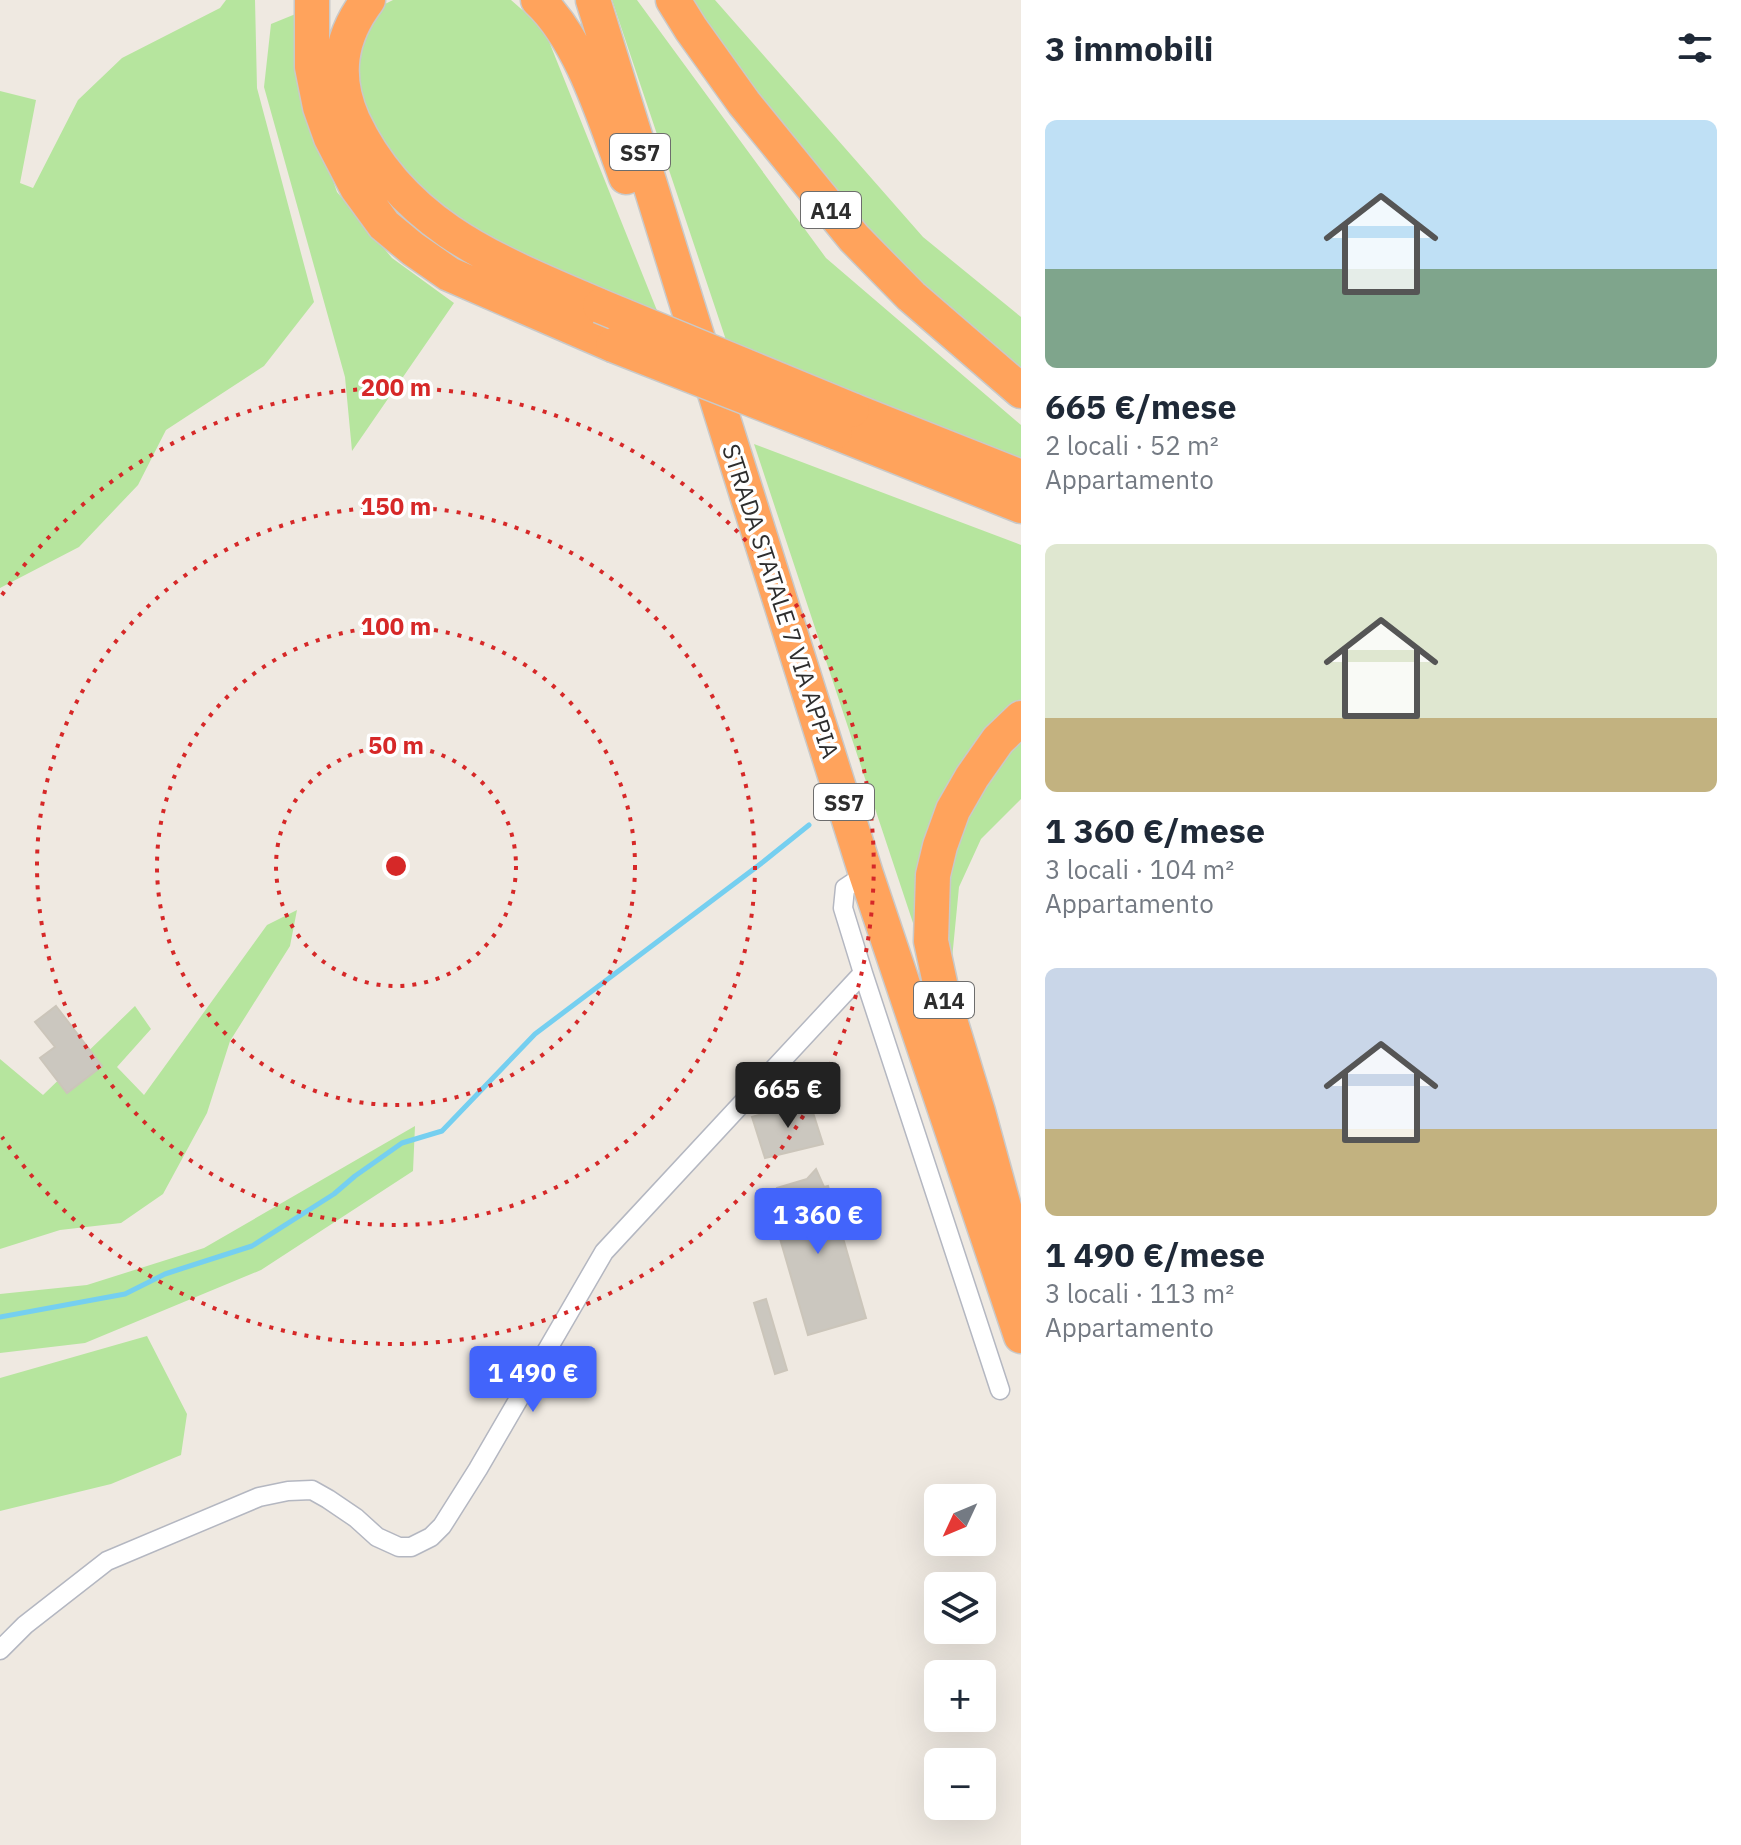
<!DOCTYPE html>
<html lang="it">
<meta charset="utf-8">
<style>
:root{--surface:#fff;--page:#f2f2f3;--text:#1f2937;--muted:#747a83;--accent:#4264fb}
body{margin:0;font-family:"IBM Plex Sans",sans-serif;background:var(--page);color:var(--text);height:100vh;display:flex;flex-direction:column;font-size:30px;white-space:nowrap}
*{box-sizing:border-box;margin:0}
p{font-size:26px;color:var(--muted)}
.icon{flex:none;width:44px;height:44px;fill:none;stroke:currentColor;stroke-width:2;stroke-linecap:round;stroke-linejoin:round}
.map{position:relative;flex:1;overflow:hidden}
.drawer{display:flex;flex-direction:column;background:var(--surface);width:720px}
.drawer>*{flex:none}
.needle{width:52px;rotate:226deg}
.buttons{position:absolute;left:924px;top:1484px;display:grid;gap:16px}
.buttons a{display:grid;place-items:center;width:72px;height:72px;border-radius:12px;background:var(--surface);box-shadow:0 8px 32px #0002;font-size:40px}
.price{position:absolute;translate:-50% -68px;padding:0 18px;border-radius:8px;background:var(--accent);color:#fff;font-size:26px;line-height:52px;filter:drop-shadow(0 2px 4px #0008)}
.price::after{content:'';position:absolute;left:50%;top:48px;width:24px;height:18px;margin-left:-12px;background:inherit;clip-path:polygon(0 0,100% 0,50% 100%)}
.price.active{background:#222;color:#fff}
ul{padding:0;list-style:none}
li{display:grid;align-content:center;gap:16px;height:424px;padding:0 24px}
li span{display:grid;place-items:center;height:248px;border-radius:12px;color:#555}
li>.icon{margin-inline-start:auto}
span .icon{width:144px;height:144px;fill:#fffc;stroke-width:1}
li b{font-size:34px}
h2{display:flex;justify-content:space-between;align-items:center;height:96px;padding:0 24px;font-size:34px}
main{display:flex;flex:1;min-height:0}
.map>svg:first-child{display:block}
.green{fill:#b6e59e}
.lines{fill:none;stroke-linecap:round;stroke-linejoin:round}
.stream{stroke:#75cff0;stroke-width:5}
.building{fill:#cbc7bf;stroke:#cbc5ba;stroke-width:2}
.street-casing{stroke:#b4b7c1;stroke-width:21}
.highway-casing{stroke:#c9c9c9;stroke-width:37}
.street{stroke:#fff;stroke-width:18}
.highway{stroke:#ffa35c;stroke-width:34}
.highway-bridge-casing{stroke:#c9c9c9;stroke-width:37;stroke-linecap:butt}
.highway-bridge{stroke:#ffa35c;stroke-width:34}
.ring{fill:none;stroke:#d62828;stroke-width:4;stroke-dasharray:4 8}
.labels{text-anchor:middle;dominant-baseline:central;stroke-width:7;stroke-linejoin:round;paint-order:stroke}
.shield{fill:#fff;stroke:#6d6d6d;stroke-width:2}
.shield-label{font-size:22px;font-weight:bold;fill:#2e2e2e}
.street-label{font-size:24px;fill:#2e2e2e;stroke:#fff}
.centre{fill:#d62828;stroke:#fff;stroke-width:4}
.ring-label{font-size:24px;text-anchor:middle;font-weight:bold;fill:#d62828;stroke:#fff;stroke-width:7;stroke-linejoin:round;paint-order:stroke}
</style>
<main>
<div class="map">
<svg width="1021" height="1845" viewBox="0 0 1021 1845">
<rect width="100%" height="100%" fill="#efe9e1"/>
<path class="green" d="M226 0H255L257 88 314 302 264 366 166 430 138 485 79 547 0 588V91L36 100 20 183 33 188 78 100 122 58 220 8Z
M393 0H511L544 29 658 313 482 241 359 140 357 30 373 10Z
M612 0H637L826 258 1021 425V465L728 346Z
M675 0H715L923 237 1021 317V388L858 241Z
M298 13 301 87 337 192 392 258 454 303 352 451 345 377 264 87 271 24Z
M754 444 1021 545V713L991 740 919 941Z
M1021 725V799L981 839 959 887 952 959 934 874Z
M297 910 290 946 230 1041 207 1113 163 1194 121 1223 60 1230 0 1249V1059L43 1095 135 1006 151 1029 117 1067 144 1095 267 925Z
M415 1126 413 1171 261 1270 85 1343 0 1353V1294L87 1285 204 1248Z
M147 1336 187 1414 181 1455 111 1484 0 1511V1378Z"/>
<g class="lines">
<path class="stream" d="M0 1317 125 1294 165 1274 252 1246 334 1194 355 1176 402 1143 442 1131 535 1034 763 862 809 825"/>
</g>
<path class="building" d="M56 1006 102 1066 67 1093 40 1058 55 1047 35 1022Z
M809 1100 823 1144 765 1158 752 1117Z
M816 1169 824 1187 828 1186 866 1318 808 1335 774 1218 785 1215 777 1188 807 1179Z
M766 1299 787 1370 775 1374 754 1303Z"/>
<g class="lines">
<g class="street-casing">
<path id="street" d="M863 973 1000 1390
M0 1650 25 1625 107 1561 259 1497 288 1491 312 1490 328 1499 356 1518 377 1537 399 1547H411L431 1537 442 1526 478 1469 604 1252 863 973 843 908 845 888 866 874"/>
</g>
<g class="highway-casing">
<path id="highway" d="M312 0V67L320 107 331 138 357 188 384 225 413 249 449 274 613 345
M368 0C339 38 334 77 353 120 403 227 498 262 600 306
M538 0C582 41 605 121 626 177
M593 0 687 304 866 874 1021 1336
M673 0 691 29 744 103 854 238 911 296 1021 391
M852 410 1021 477
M835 432 1021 506
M1014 1274 1018 1258 978 1112 943 997 931 941 933 875 940 846 953 810 972 777 998 740 1021 718"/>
</g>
<use href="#street" class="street"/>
<use href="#highway" class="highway"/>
<g class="highway-bridge-casing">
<path id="highway-bridge" d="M600 306 852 410
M613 345 835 432"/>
</g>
<use href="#highway-bridge" class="highway-bridge"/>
</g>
<g class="ring">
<circle cx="396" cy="866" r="120"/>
<circle cx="396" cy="866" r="239"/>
<circle cx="396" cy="866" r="359"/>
<path d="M2 595A478 478 0 1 1 2 1137"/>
</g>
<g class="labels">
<g class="shield">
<rect x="610" y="134" width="60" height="36" rx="6"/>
<rect x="801" y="192" width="60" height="36" rx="6"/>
<rect x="814" y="784" width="60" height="36" rx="6"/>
<rect x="914" y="982" width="60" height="36" rx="6"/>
</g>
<g class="shield-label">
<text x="640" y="152">SS7</text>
<text x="831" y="210">A14</text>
<text x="844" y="802">SS7</text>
<text x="944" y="1000">A14</text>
</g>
<g class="street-label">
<text transform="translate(781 601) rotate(72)">STRADA STATALE 7 VIA APPIA</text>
</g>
</g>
<circle cx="396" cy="866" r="12" class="centre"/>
<g class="ring-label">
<text x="396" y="396">200 m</text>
<text x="396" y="515">150 m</text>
<text x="396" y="635">100 m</text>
<text x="396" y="754">50 m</text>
</g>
</svg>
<div class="buttons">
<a><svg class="needle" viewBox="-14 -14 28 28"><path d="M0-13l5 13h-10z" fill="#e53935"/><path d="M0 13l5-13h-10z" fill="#747a83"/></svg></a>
<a><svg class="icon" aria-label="layers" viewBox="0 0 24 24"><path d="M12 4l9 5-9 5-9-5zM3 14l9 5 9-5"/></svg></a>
<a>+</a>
<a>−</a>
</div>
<b class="price active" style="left:788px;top:1130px">665 €</b>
<b class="price" style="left:818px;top:1256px">1 360 €</b>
<b class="price" style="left:533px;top:1414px">1 490 €</b>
</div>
<section class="drawer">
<h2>3 immobili<svg class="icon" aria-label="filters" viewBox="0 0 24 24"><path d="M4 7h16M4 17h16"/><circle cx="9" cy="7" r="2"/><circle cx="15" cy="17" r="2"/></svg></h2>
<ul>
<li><span style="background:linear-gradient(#bfe0f5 60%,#7fa58c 0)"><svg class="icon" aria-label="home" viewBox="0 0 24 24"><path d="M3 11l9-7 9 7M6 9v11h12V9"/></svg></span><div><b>665 €/mese</b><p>2 locali · 52 m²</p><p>Appartamento</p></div></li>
<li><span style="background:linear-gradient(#dfe7d0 70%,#c2b280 0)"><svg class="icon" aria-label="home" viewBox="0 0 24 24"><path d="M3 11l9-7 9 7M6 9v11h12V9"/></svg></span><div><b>1 360 €/mese</b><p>3 locali · 104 m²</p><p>Appartamento</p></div></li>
<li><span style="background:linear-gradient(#c9d6e8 65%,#c2b280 0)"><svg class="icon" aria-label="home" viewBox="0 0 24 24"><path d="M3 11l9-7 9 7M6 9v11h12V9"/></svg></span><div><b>1 490 €/mese</b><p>3 locali · 113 m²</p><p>Appartamento</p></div></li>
</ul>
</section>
</main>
